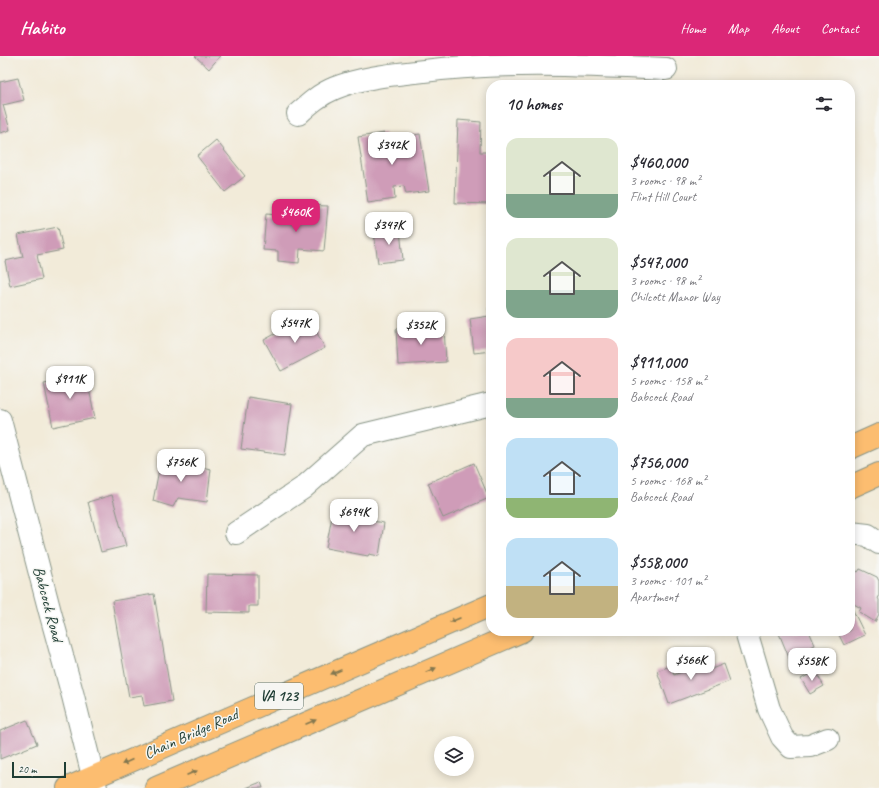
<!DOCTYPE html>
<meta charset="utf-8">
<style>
:root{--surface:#fff;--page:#f2f2f3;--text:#2b2b33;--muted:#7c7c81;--accent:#db2777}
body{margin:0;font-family:Caveat,sans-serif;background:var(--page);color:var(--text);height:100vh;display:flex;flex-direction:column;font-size:15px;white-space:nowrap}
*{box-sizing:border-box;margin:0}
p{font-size:13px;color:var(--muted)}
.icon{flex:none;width:22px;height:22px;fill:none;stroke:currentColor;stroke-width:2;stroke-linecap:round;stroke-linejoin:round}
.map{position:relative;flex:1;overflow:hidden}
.side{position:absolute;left:486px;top:24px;width:369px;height:556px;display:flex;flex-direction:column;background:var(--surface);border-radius:16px;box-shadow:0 2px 10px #0003}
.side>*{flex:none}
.buttons{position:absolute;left:434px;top:680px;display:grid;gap:8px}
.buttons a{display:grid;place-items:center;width:40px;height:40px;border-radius:50%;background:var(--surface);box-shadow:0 2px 10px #0003;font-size:20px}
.scale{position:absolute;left:12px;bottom:10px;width:54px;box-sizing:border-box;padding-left:4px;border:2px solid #1f3d34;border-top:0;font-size:11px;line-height:14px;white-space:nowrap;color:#1f3d34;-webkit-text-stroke:3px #f6f6f2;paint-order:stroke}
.price{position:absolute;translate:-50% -34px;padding:0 9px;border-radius:8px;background:#fff;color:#222;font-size:13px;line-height:26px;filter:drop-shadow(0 1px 2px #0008)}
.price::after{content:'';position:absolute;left:50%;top:24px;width:12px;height:9px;margin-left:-6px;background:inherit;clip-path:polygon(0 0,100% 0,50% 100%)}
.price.on{background:var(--accent);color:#fff}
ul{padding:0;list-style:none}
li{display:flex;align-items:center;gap:12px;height:100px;padding:0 20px}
li span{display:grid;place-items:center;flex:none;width:112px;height:80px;border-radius:12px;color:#555}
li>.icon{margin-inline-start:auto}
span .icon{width:48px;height:48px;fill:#fffc;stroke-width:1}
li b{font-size:17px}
h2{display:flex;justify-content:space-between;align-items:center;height:48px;padding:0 20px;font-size:17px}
header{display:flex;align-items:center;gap:24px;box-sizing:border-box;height:56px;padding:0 20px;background:var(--accent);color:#fff}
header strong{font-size:19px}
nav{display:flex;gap:22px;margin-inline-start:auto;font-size:14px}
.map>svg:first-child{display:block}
.building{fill:#cf9cb8}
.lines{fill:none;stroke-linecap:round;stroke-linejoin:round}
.minor-casing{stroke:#889486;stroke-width:24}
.major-casing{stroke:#889486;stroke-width:24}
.minor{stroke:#fff;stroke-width:22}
.major{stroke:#fcbd6f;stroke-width:22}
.oneway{fill:#82774f}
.labels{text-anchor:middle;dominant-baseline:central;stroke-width:3;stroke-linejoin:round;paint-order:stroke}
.shield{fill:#f6f6f2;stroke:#60746d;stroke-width:1}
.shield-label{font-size:15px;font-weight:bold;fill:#1f3d34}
.street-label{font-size:16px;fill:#1f3d34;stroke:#f6f6f2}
</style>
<header>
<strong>Habito</strong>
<nav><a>Home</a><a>Map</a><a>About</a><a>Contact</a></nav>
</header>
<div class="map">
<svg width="879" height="732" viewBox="0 0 879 732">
<rect width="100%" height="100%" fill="#f6f6f2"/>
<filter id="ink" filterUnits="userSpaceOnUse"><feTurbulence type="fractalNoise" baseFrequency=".025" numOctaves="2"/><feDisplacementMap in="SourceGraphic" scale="8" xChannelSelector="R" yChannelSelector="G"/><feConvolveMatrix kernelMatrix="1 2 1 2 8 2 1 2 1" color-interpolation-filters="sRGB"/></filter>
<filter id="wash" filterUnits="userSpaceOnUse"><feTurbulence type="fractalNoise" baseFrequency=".012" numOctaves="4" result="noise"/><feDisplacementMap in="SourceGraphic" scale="16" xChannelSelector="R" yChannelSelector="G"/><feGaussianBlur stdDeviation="0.9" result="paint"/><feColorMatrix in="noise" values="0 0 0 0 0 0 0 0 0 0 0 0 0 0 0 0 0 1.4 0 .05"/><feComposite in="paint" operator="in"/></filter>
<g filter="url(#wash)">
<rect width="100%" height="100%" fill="#f2ebd9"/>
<g id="blocks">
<path class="building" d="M195 0H220L209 13Z
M18 22 24 44 3 49 10 74 0 77V26Z
M458 64 481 66 480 96H491V148L455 147Z
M384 77 386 87 398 85V81L420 78 429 135 406 138 404 130 394 131 395 143 368 147 358 81Z
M216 84 245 120 225 136 197 100Z
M303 149 328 150 324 195 300 193 299 207 278 205V195L263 194 266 158 302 161Z
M58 171 63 194 37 199 42 223 10 230 5 205 23 201 18 179Z
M400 174 403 204 378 207 374 177Z
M488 252H491V295L474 297 470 263 489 260Z
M308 260 325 292 281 315 264 284Z
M444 271 446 306 398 309 396 273Z
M86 318 95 362 53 371 44 327Z
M248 341 292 348 285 399 241 393Z
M161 403 211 413 207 446 178 442 173 451 153 445Z
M474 407 489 442 443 462 428 427Z
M112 439 126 490 101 496 88 446Z
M334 450 355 453 354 462 384 467 379 500 369 498 368 500 326 492Z
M850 511 858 516 860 513 877 521 879 525V541L878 542 879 544V558L875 566 859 556 861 552 850 546Z
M207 518 258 519V550H249V557L206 556Z
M154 538 172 645 144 650 142 639 129 641 112 545Z
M850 548 865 579 844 589 837 575H850Z
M778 575H809L815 589 804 594 806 599 790 604Z
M706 606 709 614 724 608 730 625 669 648 657 615 670 610 674 619Z
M815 615 824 630 810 638 801 623Z
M27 664 37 688 0 703V675Z
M261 726 263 732H246Z"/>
</g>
</g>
<g filter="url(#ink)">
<use href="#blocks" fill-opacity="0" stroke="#889486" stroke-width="1"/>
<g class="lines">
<g class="minor-casing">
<path id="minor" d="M298 58C309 48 320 38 335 32 360 22 388 19 415 16 499 5 582 9 666 13
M0 364 50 556 73 640 96 732
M236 477 303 432 363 379 491 348
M850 477 868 479 879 487
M746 575 769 653 782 681 791 691 810 690 828 683"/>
</g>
<g class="major-casing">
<path id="major" d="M850 392 879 379
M850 431 879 418
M68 732 491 549
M156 732 522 575"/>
</g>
<use href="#minor" class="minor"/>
<use href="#major" class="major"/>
</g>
<defs><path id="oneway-solid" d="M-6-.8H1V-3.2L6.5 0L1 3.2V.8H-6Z"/></defs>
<g class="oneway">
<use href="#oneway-solid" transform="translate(455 564) rotate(157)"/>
<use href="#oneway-solid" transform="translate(431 614) rotate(-23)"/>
<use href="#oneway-solid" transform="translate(336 616) rotate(157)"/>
<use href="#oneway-solid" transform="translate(311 666) rotate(-23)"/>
<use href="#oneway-solid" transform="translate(127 706) rotate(156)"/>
<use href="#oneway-solid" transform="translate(192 717) rotate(-23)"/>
</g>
</g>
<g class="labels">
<rect class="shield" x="255" y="627" width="48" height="26" rx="3"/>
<g class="shield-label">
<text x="279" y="640">VA 123</text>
</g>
<g class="street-label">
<text transform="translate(48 548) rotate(75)">Babcock Road</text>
<text transform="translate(191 678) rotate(-24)">Chain Bridge Road</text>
</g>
</g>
</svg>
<div class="buttons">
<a><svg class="icon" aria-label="layers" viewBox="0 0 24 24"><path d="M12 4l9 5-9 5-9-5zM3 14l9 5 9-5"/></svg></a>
</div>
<div class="scale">20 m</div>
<b class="price" style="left:392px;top:110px">$342K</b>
<b class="price on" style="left:296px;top:177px">$460K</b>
<b class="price" style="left:389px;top:190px">$347K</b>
<b class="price" style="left:295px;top:288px">$547K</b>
<b class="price" style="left:421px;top:290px">$352K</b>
<b class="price" style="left:70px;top:344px">$911K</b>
<b class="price" style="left:181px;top:427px">$756K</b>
<b class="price" style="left:354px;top:477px">$694K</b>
<b class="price" style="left:691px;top:625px">$566K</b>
<b class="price" style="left:812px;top:626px">$558K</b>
<section class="side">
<h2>10 homes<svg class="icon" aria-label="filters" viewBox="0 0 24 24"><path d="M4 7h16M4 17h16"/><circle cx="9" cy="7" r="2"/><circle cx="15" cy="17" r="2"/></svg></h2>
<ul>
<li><span style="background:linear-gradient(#dfe7d0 70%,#7fa58c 0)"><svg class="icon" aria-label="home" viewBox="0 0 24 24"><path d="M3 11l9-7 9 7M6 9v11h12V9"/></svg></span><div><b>$460,000</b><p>3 rooms · 98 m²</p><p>Flint Hill Court</p></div></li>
<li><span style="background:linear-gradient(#dfe7d0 65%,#7fa58c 0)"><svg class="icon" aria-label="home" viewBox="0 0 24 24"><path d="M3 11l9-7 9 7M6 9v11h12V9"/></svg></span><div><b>$547,000</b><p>3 rooms · 98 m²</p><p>Chilcott Manor Way</p></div></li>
<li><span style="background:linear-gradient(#f6c9c9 75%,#7fa58c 0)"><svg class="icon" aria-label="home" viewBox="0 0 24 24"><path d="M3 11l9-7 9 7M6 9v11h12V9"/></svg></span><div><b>$911,000</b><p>5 rooms · 158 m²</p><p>Babcock Road</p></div></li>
<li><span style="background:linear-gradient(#bfe0f5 75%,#8fb573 0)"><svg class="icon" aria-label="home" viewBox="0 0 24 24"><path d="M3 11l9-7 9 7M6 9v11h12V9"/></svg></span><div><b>$756,000</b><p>5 rooms · 168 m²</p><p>Babcock Road</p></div></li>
<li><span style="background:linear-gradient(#bfe0f5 60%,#c2b280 0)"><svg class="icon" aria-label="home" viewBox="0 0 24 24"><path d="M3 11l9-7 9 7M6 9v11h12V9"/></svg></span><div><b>$558,000</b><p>3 rooms · 101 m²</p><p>Apartment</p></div></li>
</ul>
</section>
</div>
